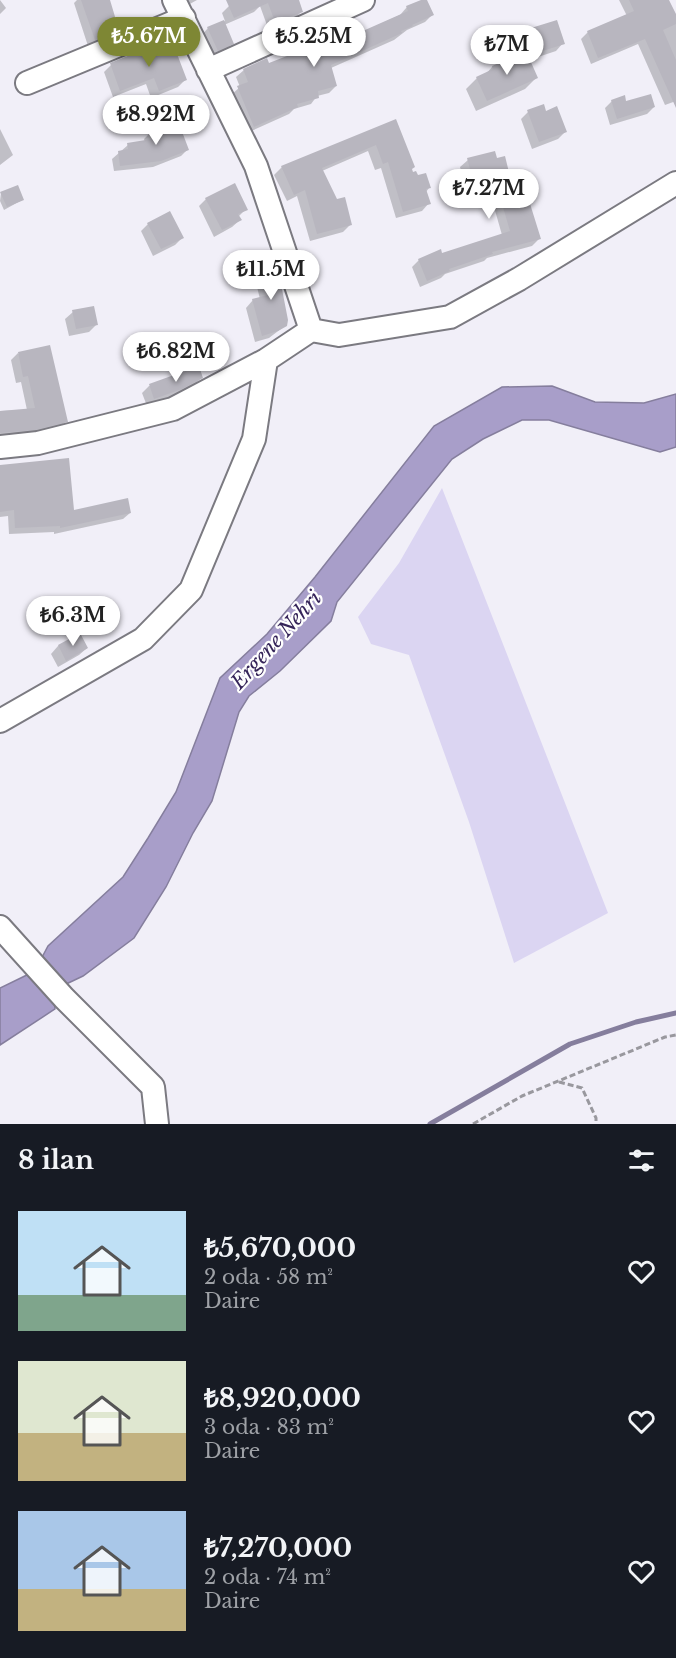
<!DOCTYPE html>
<html lang="tr">
<meta charset="utf-8">
<style>
:root{--surface:#171b24;--page:#242831;--text:#f1f3f6;--muted:#9ea1a6;--accent:#7e8734}
body{margin:0;font-family:"Libre Baskerville",serif;background:var(--page);color:var(--text);height:100vh;display:flex;flex-direction:column;font-size:22px;white-space:nowrap}
*{box-sizing:border-box;margin:0}
p{font-size:20px;color:var(--muted)}
.icon{flex:none;width:33px;height:33px;fill:none;stroke:currentColor;stroke-width:2;stroke-linecap:round;stroke-linejoin:round}
.map{position:relative;height:1124px;overflow:hidden}
.sheet{display:flex;flex-direction:column;background:var(--surface);flex:1}
.sheet>*{flex:none}
.price{position:absolute;translate:-50% -51px;padding:0 14px;border-radius:21px;background:#fff;color:#222;font-size:20px;line-height:39px;filter:drop-shadow(0 2px 3px #0008)}
.price::after{content:'';position:absolute;left:50%;top:36px;width:18px;height:14px;margin-left:-9px;background:inherit;clip-path:polygon(0 0,100% 0,50% 100%)}
.price.current{background:var(--accent);color:#fff}
ul{padding:0;list-style:none}
li{display:flex;align-items:center;gap:18px;height:150px;padding:0 18px}
li span{display:grid;place-items:center;flex:none;width:168px;height:120px;border-radius:0px;color:#555}
li>.icon{margin-inline-start:auto}
span .icon{width:72px;height:72px;fill:#fffc;stroke-width:1}
li b{font-size:26px}
h2{display:flex;justify-content:space-between;align-items:center;height:72px;padding:0 18px;font-size:26px}
.map>svg:first-child{display:block}
.green{fill:#dbd5f2}
.water{fill:#a89ec9;stroke:#857e9d;stroke-width:1.5}
.shadow{fill:#0003}
.lines{fill:none;stroke-linecap:round;stroke-linejoin:round}
.stream{stroke:#857e9d;stroke-width:5}
.building{fill:#b8b6bf}
.street-casing{stroke:#7b7a81;stroke-width:26}
.path{stroke:#99989e;stroke-width:3;stroke-dasharray:6 3;stroke-linecap:butt}
.street{stroke:#fff;stroke-width:22}
.labels{text-anchor:middle;dominant-baseline:central;stroke-width:4.5;stroke-linejoin:round;paint-order:stroke}
.water-label{font-size:20px;font-style:italic;fill:#352459;stroke:#fefefe}
</style>
<div class="map">
<svg width="676" height="1124" viewBox="0 0 676 1124">
<rect width="100%" height="100%" fill="#f1eff8"/>
<path class="green" d="M442 488 608 913 514 963 469 822 409 655 371 644 358 617 399 563Z"/>
<path class="water" d="M552 386 595 402 644 403 676 394V447L660 452 549 420H522L483 439 452 459 337 602 331 621 280 671 249 696 239 712 212 801 193 833 166 887 134 938 83 976 62 986 39 963 48 946 123 877 148 838 176 792 220 678 267 634 315 577 434 426 502 387Z
M29 974 53 993 55 1009 0 1045V988Z"/>
<path class="shadow" d="M0 0 6 8 0 14Z
M77 0H107L118 32 122 30 88 46 74 3Z
M186 0H197L188 5Z
M242 0H297L301 12 294 19 268 28 260 6 254 12 224 25 232 43 225 51 210 57 201 36 208 28 225 21 222 13 229 6Z
M426 0 432 15 425 22 407 30 394 40 331 68 336 86 329 93 317 96 311 104 294 109 289 114 247 133 231 95 240 87 236 77 244 70 266 60 268 65 312 55 400 15 407 7Z
M619 0H665L676 18V101L665 105 638 44 591 64 581 39 588 32 627 16Z
M532 30 563 43 556 51 532 59 525 37Z
M162 52 185 80 178 87 151 98 146 84 113 97 104 72 111 65Z
M525 53 536 78 525 89 476 111 466 89 477 78 486 74 492 67Z
M612 101 654 107 647 114 610 125 605 108Z
M528 112 546 113 565 132 558 139 532 149 521 119Z
M395 121 412 174 429 188 426 192 429 203 422 211 396 218 381 168 375 170 368 151 322 171 336 201 351 224 343 232 310 241 297 196 287 201 274 175 282 167Z
M0 129 13 155 0 165Z
M150 133 187 150 181 156 153 167 114 171 112 159 128 145 145 142 144 139Z
M494 153 514 199 540 238 532 246 487 258 484 261 445 274 441 278 420 287 412 267 419 260 442 255 502 235 488 186 467 192 460 167 468 160Z
M1 193 22 200 4 210 0 201Z
M206 199 246 209 238 217 240 220 232 227 214 237 199 206Z
M148 224 182 238 175 245 153 256 141 231Z
M260 263 286 325 269 338 255 342 246 308 253 300 260 299 253 271Z
M73 312 96 325 89 332 69 336 65 319Z
M18 353 66 421 59 428 0 439V411L27 410 21 382 16 383 11 360Z
M198 368 201 378 194 385 174 396 147 406 142 393 149 386Z
M0 467 72 512 130 513 123 519 54 534V532L9 534 8 516 0 517Z
M79 635 87 648 79 655 58 667 51 654 58 646Z"/>
<g class="lines">
<path class="stream" d="M430 1124 570 1044 636 1022 676 1013"/>
</g>
<path class="building" d="M81 0H110L119 30 128 27 95 40Z
M226 0H299L303 12 275 22 268 3 234 18Z
M421 0H427L434 15 412 25 413 26 401 31 402 33 331 65 337 86 318 91 319 98 297 104 298 107 254 127 237 86 248 82 243 69 267 58 269 63 310 47 313 53 408 11 406 6Z
M629 0H669L676 14V24L663 30 676 60V108L645 39 598 58 587 31 634 11Z
M224 20 234 44 218 51 207 27Z
M557 20 565 44 539 52 531 28Z
M160 43 162 51 174 46 187 80 159 91 154 78 120 91 110 63Z
M526 51 538 78 487 101 476 77 493 69 492 66Z
M651 94 655 107 617 119 611 100 625 95 626 101Z
M544 104 546 111 557 106 567 132 539 142 527 110Z
M396 119 415 167 412 169 413 172 416 171 418 175 426 173 431 188 426 189 431 204 403 212 388 162 383 164 376 145 322 168 337 199 345 197 352 225 317 234 305 190 294 195 281 166Z
M178 121 189 150 161 161 120 166 118 151 128 149 127 143 152 139 149 131Z
M495 151 497 158 505 156 515 197 527 194 541 239 492 252 493 254 449 269 450 271 427 281 418 259 441 249 442 253 510 231 495 180 474 185 467 158Z
M235 183 248 210 238 214 242 220 222 230 205 198Z
M18 185 24 200 7 207 0 192Z
M170 211 184 238 161 249 147 223Z
M273 258 281 284 288 320 287 326 278 331 262 336 252 299 268 295 259 262Z
M94 306 98 325 76 329 72 310Z
M50 345 68 422 36 430 0 433V411L35 408 28 376 23 377 18 352Z
M199 366 203 378 182 389 154 399 149 384Z
M69 458 74 510 128 498 131 513 60 528V526L15 528 14 510 0 512V465Z
M80 633 88 648 66 661 58 645Z"/>
<g class="lines">
<g class="street-casing">
<path id="street" d="M174 0 256 166 311 330
M208 70 363 0
M27 83 184 18
M0 447 38 443 173 409 266 360 311 330 339 335 450 317 519 279 676 183
M0 721 143 639 191 590 254 439 266 360
M0 927 64 998 153 1087 157 1124"/>
</g>
<path class="path" d="M559 1082 582 1088 596 1118V1124
M473 1124 522 1096 665 1037 676 1035"/>
<use href="#street" class="street"/>
</g>
<g class="labels">
<g class="water-label">
<text transform="translate(276 640) rotate(-48)">Ergene Nehri</text>
</g>
</g>
</svg>
<b class="price current" style="left:149px;top:68px">₺5.67M</b>
<b class="price" style="left:314px;top:68px">₺5.25M</b>
<b class="price" style="left:507px;top:76px">₺7M</b>
<b class="price" style="left:156px;top:146px">₺8.92M</b>
<b class="price" style="left:489px;top:220px">₺7.27M</b>
<b class="price" style="left:271px;top:301px">₺11.5M</b>
<b class="price" style="left:176px;top:383px">₺6.82M</b>
<b class="price" style="left:73px;top:647px">₺6.3M</b>
</div>
<section class="sheet">
<h2>8 ilan<svg class="icon" aria-label="filters" viewBox="0 0 24 24"><path d="M4 7h16M4 17h16"/><circle cx="9" cy="7" r="2"/><circle cx="15" cy="17" r="2"/></svg></h2>
<ul>
<li><span style="background:linear-gradient(#bfe0f5 70%,#7fa58c 0)"><svg class="icon" aria-label="home" viewBox="0 0 24 24"><path d="M3 11l9-7 9 7M6 9v11h12V9"/></svg></span><div><b>₺5,670,000</b><p>2 oda · 58 m²</p><p>Daire</p></div><svg class="icon" aria-label="heart" viewBox="0 0 24 24"><path d="M12 20l-8-8c-3-5 5-10 8-4 3-6 11-1 8 4z"/></svg></li>
<li><span style="background:linear-gradient(#dfe7d0 60%,#c2b280 0)"><svg class="icon" aria-label="home" viewBox="0 0 24 24"><path d="M3 11l9-7 9 7M6 9v11h12V9"/></svg></span><div><b>₺8,920,000</b><p>3 oda · 83 m²</p><p>Daire</p></div><svg class="icon" aria-label="heart" viewBox="0 0 24 24"><path d="M12 20l-8-8c-3-5 5-10 8-4 3-6 11-1 8 4z"/></svg></li>
<li><span style="background:linear-gradient(#a9c7e8 65%,#c2b280 0)"><svg class="icon" aria-label="home" viewBox="0 0 24 24"><path d="M3 11l9-7 9 7M6 9v11h12V9"/></svg></span><div><b>₺7,270,000</b><p>2 oda · 74 m²</p><p>Daire</p></div><svg class="icon" aria-label="heart" viewBox="0 0 24 24"><path d="M12 20l-8-8c-3-5 5-10 8-4 3-6 11-1 8 4z"/></svg></li>
</ul>
</section>
